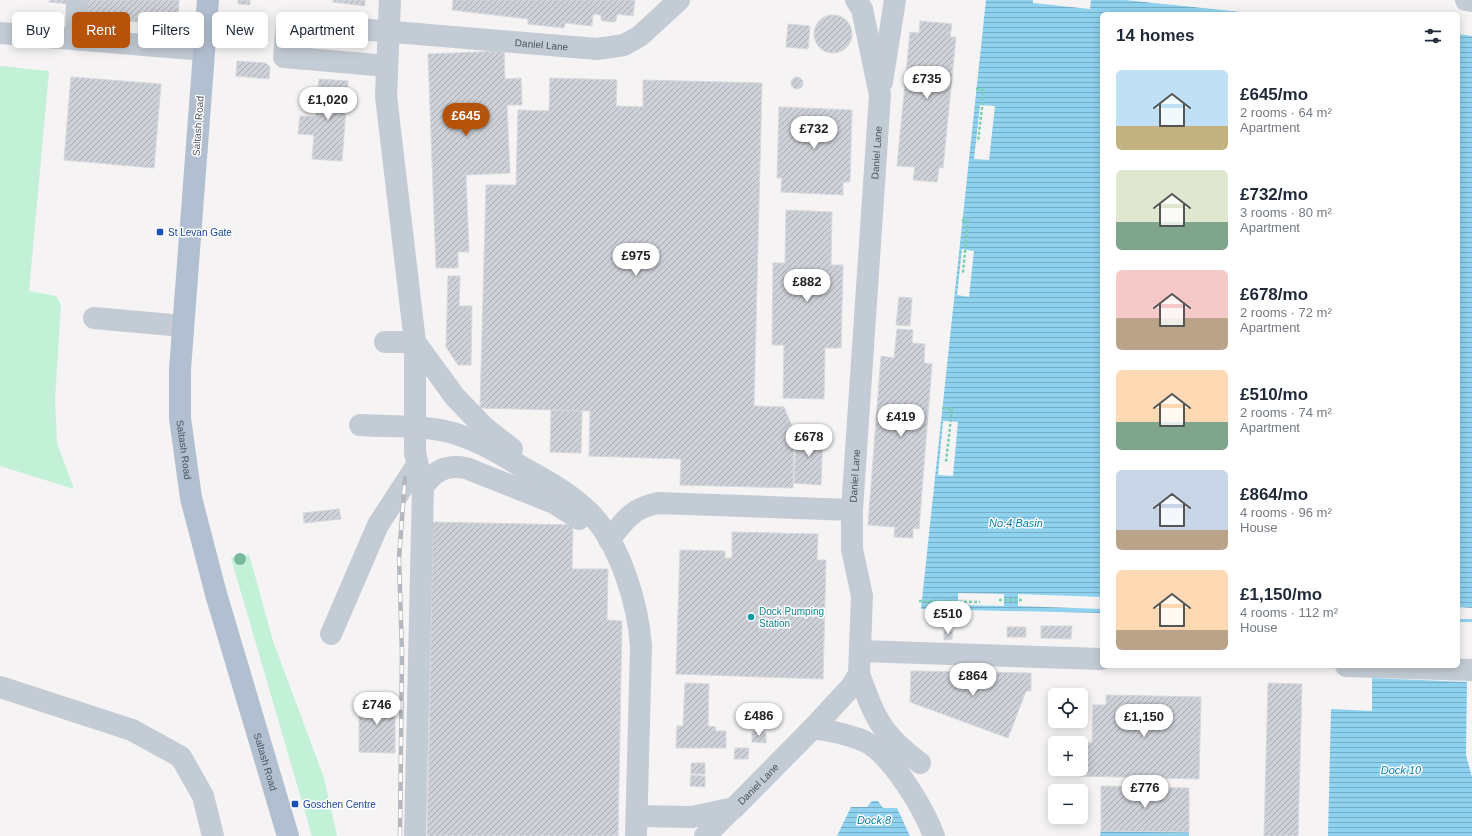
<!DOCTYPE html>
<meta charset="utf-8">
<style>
:root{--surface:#fff;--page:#f6f6f7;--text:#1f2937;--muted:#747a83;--accent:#b45309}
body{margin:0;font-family:Helvetica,sans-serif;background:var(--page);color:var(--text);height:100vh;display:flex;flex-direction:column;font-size:15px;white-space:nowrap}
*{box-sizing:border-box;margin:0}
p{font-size:13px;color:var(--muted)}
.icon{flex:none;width:22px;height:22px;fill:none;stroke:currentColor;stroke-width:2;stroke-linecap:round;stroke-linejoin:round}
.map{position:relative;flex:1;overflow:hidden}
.details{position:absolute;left:1100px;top:12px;width:360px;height:656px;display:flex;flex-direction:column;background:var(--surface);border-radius:6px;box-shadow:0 2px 10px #0003}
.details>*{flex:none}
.top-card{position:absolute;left:12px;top:12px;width:380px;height:36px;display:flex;gap:8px}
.buttons{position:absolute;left:1048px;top:688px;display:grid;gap:8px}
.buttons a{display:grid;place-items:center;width:40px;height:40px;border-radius:6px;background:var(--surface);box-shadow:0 2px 10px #0003;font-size:20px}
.price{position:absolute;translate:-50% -34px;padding:0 9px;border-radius:14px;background:#fff;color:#222;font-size:13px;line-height:26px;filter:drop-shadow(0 1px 2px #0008)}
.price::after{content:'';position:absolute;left:50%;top:24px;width:12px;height:9px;margin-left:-6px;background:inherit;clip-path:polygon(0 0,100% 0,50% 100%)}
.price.active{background:var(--accent);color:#fff}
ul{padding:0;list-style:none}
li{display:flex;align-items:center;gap:12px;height:100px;padding:0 16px}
li span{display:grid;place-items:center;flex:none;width:112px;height:80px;border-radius:6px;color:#555}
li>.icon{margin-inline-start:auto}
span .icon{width:48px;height:48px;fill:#fffc;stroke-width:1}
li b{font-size:17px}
h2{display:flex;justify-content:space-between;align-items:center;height:48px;padding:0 16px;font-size:17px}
.tag{padding:0 14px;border-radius:6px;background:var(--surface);box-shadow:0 2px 10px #0003;font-size:14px;line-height:36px}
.tag.active{background:var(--accent);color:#fff}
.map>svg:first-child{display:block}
.green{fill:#c2f1d8}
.water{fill:url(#water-rules)}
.pier{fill:#f5f3f3}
.building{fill:url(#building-hatch);stroke:#d6d8de}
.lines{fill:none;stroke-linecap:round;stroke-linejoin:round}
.path{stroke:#78d1ad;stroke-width:2.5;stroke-dasharray:3 2;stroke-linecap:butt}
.minor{stroke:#c3cbd4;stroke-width:22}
.major{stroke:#b2bfd1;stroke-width:22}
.rail-casing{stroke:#b4b7bd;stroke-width:4.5}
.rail{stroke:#fff;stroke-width:3;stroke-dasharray:9;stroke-linecap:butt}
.tree{fill:#7ab89e}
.transit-dot{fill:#1a4fb4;stroke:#fff;stroke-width:1.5}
.culture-dot{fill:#0f9aa8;stroke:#fff;stroke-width:1.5}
.labels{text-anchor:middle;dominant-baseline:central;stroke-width:3;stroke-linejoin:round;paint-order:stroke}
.street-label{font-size:10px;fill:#495461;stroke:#fff}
.transit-label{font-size:10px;fill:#164399;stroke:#fff;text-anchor:start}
.culture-label{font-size:10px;fill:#0d838f;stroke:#fff;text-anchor:start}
.water-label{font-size:11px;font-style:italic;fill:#097cac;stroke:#fff}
</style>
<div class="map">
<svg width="1472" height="836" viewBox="0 0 1472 836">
<defs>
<pattern id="water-rules" width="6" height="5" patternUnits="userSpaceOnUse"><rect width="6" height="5" fill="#8ed2ef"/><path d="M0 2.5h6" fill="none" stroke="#76adc5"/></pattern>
<pattern id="building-hatch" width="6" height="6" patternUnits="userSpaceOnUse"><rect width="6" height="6" fill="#ced1d7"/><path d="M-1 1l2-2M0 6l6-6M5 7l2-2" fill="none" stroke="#a9acb2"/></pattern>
</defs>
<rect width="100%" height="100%" fill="#f5f3f3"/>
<path class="green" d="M0 66 49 71 29 291 56 296 61 305 55 400 57 443 74 489 0 466Z
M249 554 273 641 324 778 337 836H312L231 558Z"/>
<path class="water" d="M986 0H1126L1262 14H1102V613L921 609Z
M1458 34 1472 36V622H1458Z
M1372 678 1467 682 1466 755 1472 777V836H1328L1331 709 1372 711Z
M872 801H878L883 808H897L910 836H837L851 807H867Z
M1101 831 1189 832V836H1100Z"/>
<path class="pier" d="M1033 0H1091L1090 9 1033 3Z
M1127 0H1146L1263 12 1264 14Z
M980 105 995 106 989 160 974 159Z
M962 249 974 251 969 297 957 295Z
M943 421 958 422 953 476 938 475Z
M958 593 1004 594V606L958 605Z
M1018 594 1102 597V609L1018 606Z
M1458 607 1472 608V619H1458Z"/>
<path class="building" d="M50 0H68V4L49 2Z
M84 0H179L178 19 172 25 83 17Z
M238 0H250V5L238 4Z
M333 0H365V6L333 2Z
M453 0H635L633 16 617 14 616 21 613 22 604 21 601 20V15L593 14 592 26 565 23 564 28 528 24V19L452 10Z
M814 34a19 19 0 1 1 38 0a19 19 0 1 1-38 0Z
M920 21 952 24 950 37H956L943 168 939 167 937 182 913 180 915 167 897 166 910 32 919 33Z
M788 24 810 26 808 49 786 47Z
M504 51 505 79 521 78 522 105H507L510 173 466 175 469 252H458V268H436L428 54Z
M237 61 266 63 270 67 269 79 236 76Z
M791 83a6 6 0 1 1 12 0a6 6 0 1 1-12 0Z
M71 77 161 84 154 168 64 160Z
M550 78 617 80 616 106 643 107V80L762 83 754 406 784 407 794 431 793 488 680 485 681 459 589 456 590 411 480 408 486 185H516L518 110 549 111Z
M319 79 348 81 342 161 312 159 314 135 298 134 300 116 316 117Z
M779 107 852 110 850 182H843V195L781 192 782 178H777Z
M786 210 832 212 831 265H843L841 348H825L824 399 783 398 784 345H772L773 263H785Z
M448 276H460L459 306H472L471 365H458L446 347Z
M899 297 912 298 910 326 896 325Z
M897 329 913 330 912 343 925 344 924 363 932 364 919 529 913 528V538L894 537 895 527 868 525 881 356 894 358Z
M551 410 582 411 581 453 550 452Z
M796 432 823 433 821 485 794 483Z
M339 509 341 519 304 523 303 513Z
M433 522 573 525 572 569H608L607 620 622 621 618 836H427Z
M732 532 818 534 817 560H826L823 679 676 674 680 550 725 551V558H732Z
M1041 626H1072L1071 639 1041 638Z
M1007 627H1026V637H1007Z
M944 630H953L952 639 944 640Z
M911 671 1031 673V691H1026L1008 738 910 702Z
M685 683 709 684 708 726 716 727 715 731H726V748H676L677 726H683Z
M1268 683 1302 684 1298 836H1264Z
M1106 695 1201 697 1199 779 1080 776V742L1092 743 1093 705H1106Z
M359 699 395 700V753L359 752Z
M752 731 766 732V743L752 742Z
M735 748H749L748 759H734Z
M691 763H705V774H691Z
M691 775 705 776V787L690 786Z
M1101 786 1189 788V832L1101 831Z"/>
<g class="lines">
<path class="path" d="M976 89 984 90 978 142
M962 220 968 221 963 273
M942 408 952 409 946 462
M999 600H1023
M919 601 980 602"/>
<g class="minor">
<path d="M390 0 386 96 415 342V453L423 487 415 836"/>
<path d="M1466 0 1472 1"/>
<path d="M0 33 204 50"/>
<path d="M76 39 77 0"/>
<path id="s1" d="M387 66 284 57 287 23 597 49 624 45 640 36 679 0"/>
<path d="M882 82 895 0"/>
<path d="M94 318 183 326"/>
<path d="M385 342H415"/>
<path d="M415 342 455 397 484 427 512 449"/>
<path d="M360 425C388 427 418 425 445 431 472 437 498 452 522 467 545 480 570 493 589 512 620 543 638 604 641 646L636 836"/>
<path d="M423 487C434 471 446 464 466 468L554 503 579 519"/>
<path d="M609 540C625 520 632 508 658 503L852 510"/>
<path d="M331 634 378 525 417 465"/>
<path d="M860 651 1102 659"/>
<path d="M1346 666 1472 670"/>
<path d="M859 674C875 718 881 734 920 763"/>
<path d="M0 687 132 730 181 757 203 796 213 836"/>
<path d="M813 728C831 731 848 734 864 741 891 753 924 809 934 836"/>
<path id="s2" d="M637 816 692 817 734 808 813 728 851 687 859 674 862 596 852 549V510L880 95 862 9 856 0"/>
<path d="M705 836 733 808"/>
</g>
<path class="major" id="s3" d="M208 0 180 369V418L191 498 216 594 288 836"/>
<g class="rail-casing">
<path id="rail" d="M400 836 402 653 399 558 405 478"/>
</g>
<use href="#rail" class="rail"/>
</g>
<circle class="tree" cx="240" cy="559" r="6"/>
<g class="transit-dot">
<rect x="156" y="228" width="8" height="8" rx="2"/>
<rect x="291" y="800" width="8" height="8" rx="2"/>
</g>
<circle class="culture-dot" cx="751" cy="617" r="4"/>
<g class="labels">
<g class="street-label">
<text stroke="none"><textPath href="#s1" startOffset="393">Daniel Lane</textPath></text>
<text transform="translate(198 126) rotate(-86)">Saltash Road</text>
<text stroke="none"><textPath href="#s2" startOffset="805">Daniel Lane</textPath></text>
<text stroke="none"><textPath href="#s3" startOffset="451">Saltash Road</textPath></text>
<text stroke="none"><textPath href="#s2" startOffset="481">Daniel Lane</textPath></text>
<text stroke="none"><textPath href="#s3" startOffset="774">Saltash Road</textPath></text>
<text stroke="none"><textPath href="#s2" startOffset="132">Daniel Lane</textPath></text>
</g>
<g class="transit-label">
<text x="168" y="232">St Levan Gate</text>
<text x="303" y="804">Goschen Centre</text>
</g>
<g class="culture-label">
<text x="759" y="611">Dock Pumping<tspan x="759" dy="12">Station</tspan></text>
</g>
<g class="water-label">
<text x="1016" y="523">No.4 Basin</text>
<text x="1401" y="770">Dock 10</text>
<text x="874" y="820">Dock 8</text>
</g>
</g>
</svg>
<div class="buttons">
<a><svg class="icon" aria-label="locate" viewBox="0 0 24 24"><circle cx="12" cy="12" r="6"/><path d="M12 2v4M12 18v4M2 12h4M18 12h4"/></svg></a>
<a>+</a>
<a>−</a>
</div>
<b class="price" style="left:927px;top:100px">£735</b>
<b class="price" style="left:328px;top:121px">£1,020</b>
<b class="price active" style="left:466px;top:137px">£645</b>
<b class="price" style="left:814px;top:150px">£732</b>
<b class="price" style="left:636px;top:277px">£975</b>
<b class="price" style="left:807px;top:303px">£882</b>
<b class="price" style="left:901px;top:438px">£419</b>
<b class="price" style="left:809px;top:458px">£678</b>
<b class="price" style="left:948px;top:635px">£510</b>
<b class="price" style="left:973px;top:697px">£864</b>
<b class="price" style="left:377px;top:726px">£746</b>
<b class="price" style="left:759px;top:737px">£486</b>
<b class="price" style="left:1144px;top:738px">£1,150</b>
<b class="price" style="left:1145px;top:809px">£776</b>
<div class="top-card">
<a class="tag">Buy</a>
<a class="tag active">Rent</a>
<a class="tag">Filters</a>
<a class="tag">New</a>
<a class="tag">Apartment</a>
</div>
<section class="details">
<h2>14 homes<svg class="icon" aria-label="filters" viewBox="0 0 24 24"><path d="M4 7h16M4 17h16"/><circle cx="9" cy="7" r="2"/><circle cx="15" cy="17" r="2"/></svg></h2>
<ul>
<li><span style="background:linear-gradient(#bfe0f5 70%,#c2b280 0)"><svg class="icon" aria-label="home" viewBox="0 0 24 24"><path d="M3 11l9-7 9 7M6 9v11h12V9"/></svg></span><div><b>£645/mo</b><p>2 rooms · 64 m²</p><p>Apartment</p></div></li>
<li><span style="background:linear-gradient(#dfe7d0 65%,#7fa58c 0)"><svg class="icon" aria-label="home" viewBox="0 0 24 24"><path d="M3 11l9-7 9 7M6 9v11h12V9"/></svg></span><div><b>£732/mo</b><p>3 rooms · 80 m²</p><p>Apartment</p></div></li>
<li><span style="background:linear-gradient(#f6c9c9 60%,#b9a48a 0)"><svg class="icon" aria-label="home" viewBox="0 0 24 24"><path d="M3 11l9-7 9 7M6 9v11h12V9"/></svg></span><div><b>£678/mo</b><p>2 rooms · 72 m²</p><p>Apartment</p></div></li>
<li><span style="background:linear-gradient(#ffd9b3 65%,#7fa58c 0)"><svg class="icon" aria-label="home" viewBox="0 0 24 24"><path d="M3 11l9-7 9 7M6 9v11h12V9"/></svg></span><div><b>£510/mo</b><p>2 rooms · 74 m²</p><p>Apartment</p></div></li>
<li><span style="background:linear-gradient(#c9d6e8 75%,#b9a48a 0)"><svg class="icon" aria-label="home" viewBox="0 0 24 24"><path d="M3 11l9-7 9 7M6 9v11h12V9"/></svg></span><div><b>£864/mo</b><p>4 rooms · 96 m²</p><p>House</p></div></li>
<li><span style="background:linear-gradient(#ffd9b3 75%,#b9a48a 0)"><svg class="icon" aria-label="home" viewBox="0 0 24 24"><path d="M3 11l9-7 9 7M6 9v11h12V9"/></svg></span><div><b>£1,150/mo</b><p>4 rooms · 112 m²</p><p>House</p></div></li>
</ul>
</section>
</div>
